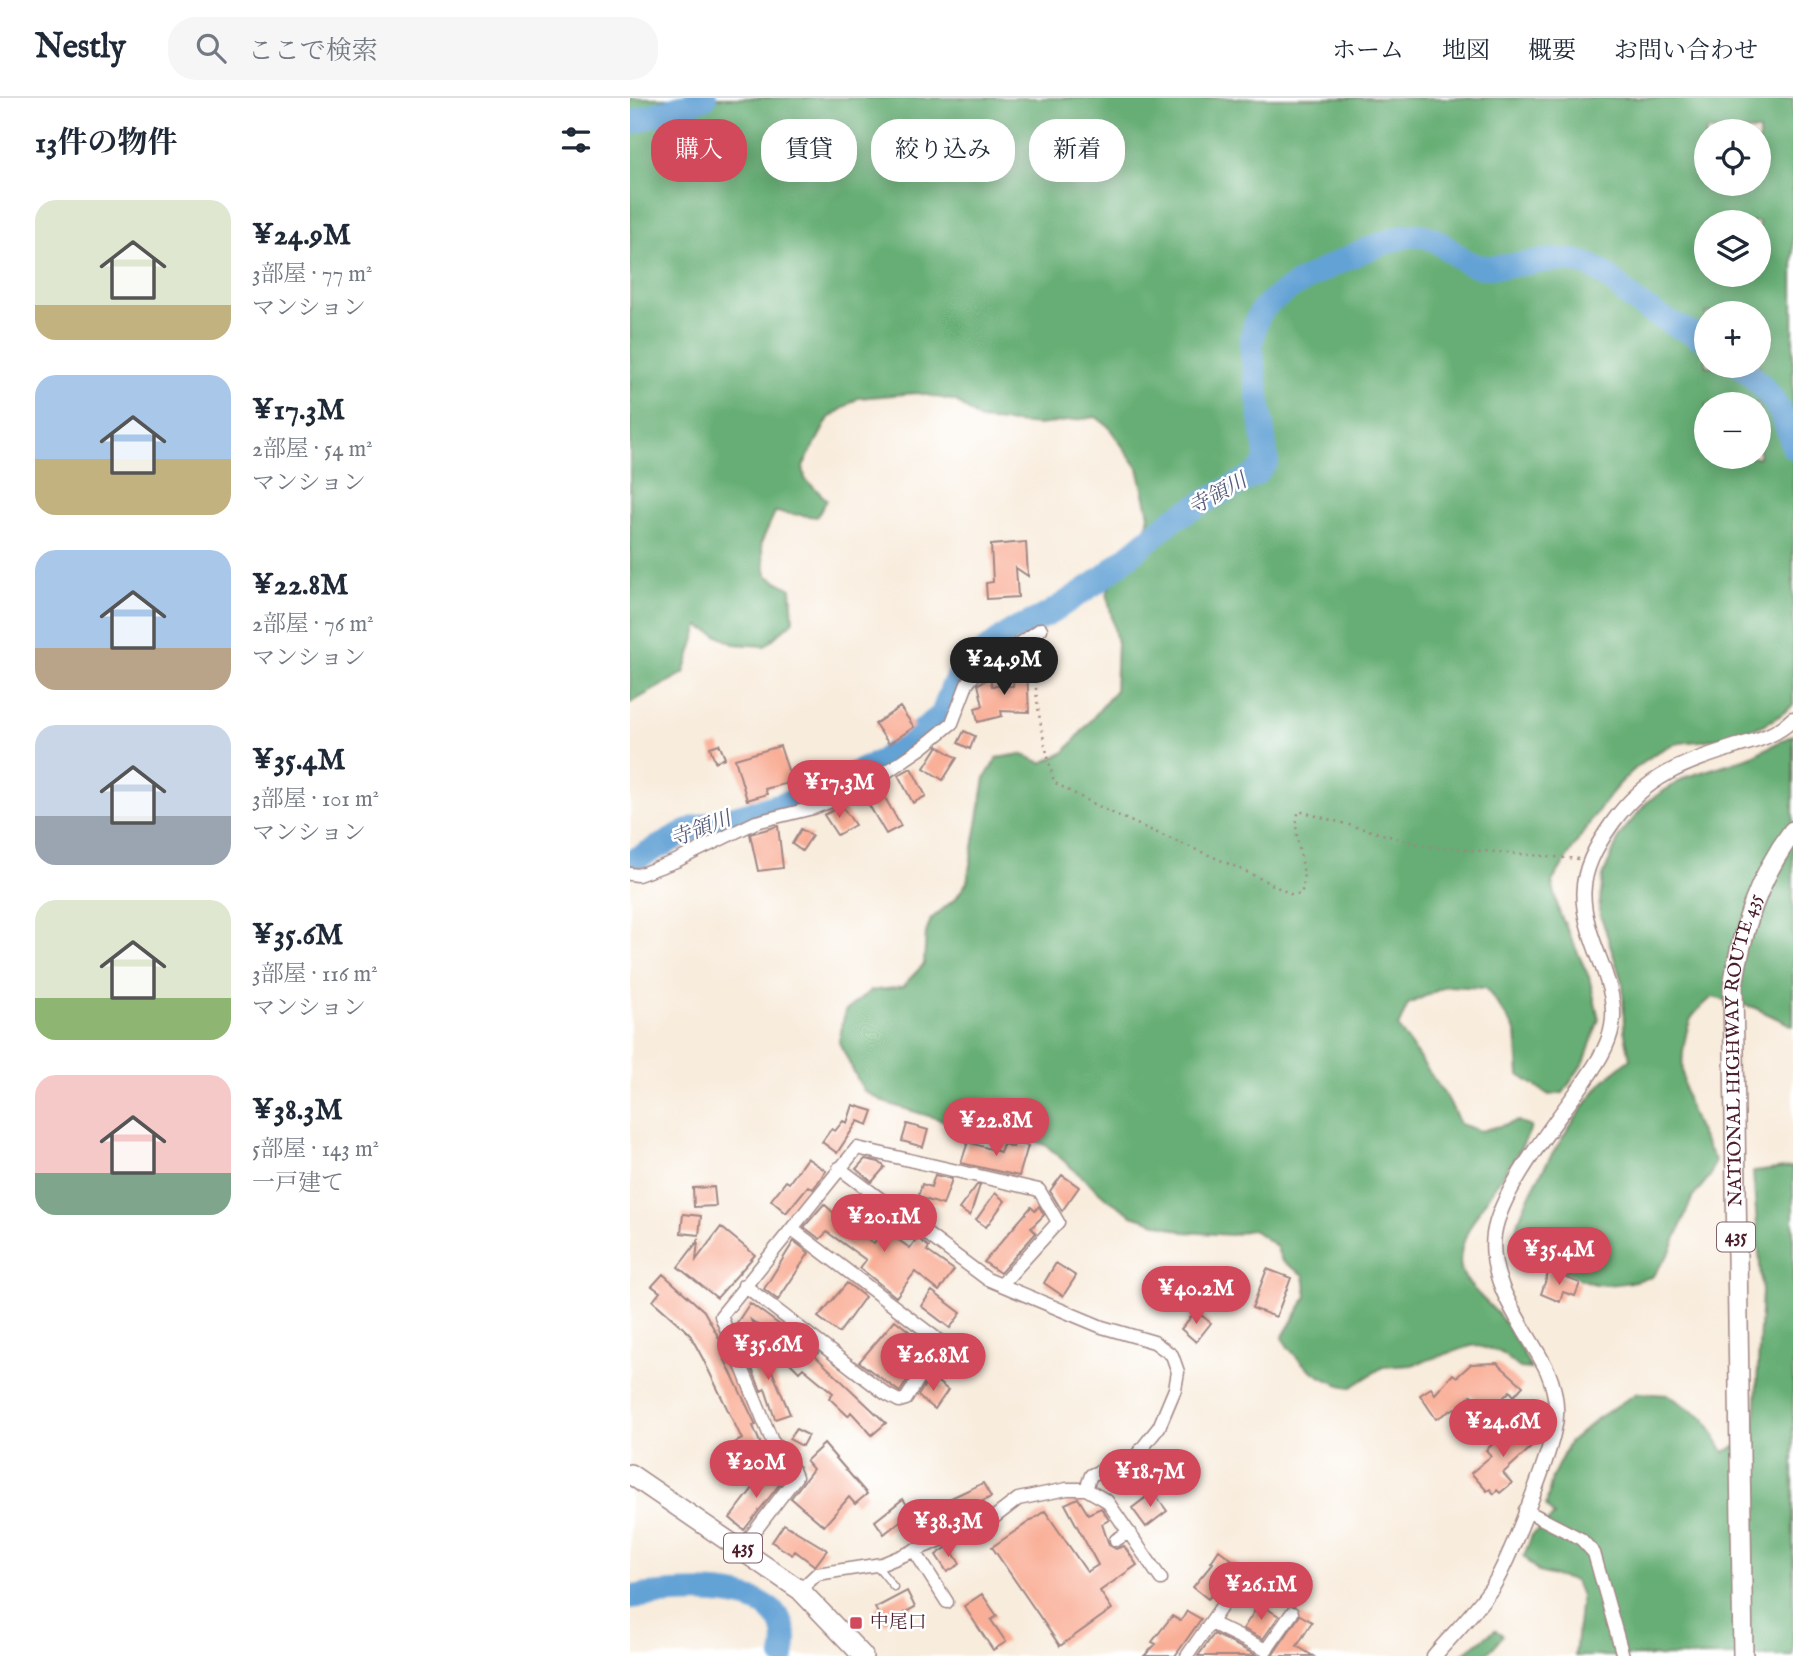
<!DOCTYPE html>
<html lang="ja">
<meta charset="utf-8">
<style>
:root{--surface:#fff;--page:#f6f6f7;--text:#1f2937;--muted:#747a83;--line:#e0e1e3;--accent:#d1495b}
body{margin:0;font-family:"IM FELL English","Noto Serif JP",serif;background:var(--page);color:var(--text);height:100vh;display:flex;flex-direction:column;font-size:26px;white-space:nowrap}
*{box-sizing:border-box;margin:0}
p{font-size:23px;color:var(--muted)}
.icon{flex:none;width:38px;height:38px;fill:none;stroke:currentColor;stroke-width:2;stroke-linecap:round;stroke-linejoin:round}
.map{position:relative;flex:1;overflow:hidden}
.drawer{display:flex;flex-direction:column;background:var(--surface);width:630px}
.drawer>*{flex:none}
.guide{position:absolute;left:21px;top:21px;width:665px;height:63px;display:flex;gap:14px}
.buttons{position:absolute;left:1064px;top:21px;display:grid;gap:14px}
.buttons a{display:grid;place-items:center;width:77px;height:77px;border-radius:50%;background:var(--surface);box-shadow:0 4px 18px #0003;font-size:35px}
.price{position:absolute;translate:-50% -60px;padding:0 16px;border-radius:24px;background:var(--accent);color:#fff;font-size:23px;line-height:46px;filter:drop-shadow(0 2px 4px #0008)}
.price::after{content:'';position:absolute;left:50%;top:42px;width:21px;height:16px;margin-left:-10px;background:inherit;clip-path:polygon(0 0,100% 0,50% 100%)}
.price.active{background:#222;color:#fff}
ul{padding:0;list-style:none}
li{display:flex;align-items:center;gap:21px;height:175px;padding:0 35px}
li span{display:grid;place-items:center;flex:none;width:196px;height:140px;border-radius:21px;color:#555}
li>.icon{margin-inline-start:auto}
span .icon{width:84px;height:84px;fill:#fffc;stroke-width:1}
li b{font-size:30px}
h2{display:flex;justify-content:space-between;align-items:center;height:84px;padding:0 35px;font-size:30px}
.pill{padding:0 24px;border-radius:28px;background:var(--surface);box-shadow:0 4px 18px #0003;font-size:24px;line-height:63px}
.pill.active{background:var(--accent);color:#fff}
header{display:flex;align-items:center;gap:42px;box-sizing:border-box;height:98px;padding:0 35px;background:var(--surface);border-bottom:2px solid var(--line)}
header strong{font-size:33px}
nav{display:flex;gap:38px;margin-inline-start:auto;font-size:24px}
.search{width:490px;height:63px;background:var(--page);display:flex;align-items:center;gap:18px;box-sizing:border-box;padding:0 24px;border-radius:28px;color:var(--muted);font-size:26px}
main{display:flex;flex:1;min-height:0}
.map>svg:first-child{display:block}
.forest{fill:#66ae75;stroke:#586650;stroke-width:2;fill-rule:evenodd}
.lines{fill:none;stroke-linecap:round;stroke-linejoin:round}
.river{stroke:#63a2d5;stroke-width:24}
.building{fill:#f9af97}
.service-casing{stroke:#a18684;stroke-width:9}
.minor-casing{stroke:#a18684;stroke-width:15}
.tertiary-casing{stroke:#a18684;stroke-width:17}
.trunk-casing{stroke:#a18684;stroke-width:22}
.path{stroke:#a18684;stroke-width:2.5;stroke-dasharray:2 5;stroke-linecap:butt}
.service{stroke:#fff;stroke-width:6}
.minor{stroke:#fff;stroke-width:12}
.tertiary{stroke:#fff;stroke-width:14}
.trunk{stroke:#fff;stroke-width:19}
.poi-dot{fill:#d1495b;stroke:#fff;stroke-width:2.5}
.labels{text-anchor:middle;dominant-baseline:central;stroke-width:5;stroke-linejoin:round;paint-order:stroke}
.shield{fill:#fff;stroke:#80626b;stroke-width:2}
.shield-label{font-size:18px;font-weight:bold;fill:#4a1f2b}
.street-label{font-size:19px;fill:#4a1f2b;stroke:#fff}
.poi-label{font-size:19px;fill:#4a1f2b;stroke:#fff;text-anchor:start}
.water-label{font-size:21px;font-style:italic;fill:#555a77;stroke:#fff}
</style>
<header>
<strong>Nestly</strong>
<div class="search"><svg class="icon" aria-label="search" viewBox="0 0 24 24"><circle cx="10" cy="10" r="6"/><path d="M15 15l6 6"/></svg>ここで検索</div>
<nav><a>ホーム</a><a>地図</a><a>概要</a><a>お問い合わせ</a></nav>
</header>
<main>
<section class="drawer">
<h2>13件の物件<svg class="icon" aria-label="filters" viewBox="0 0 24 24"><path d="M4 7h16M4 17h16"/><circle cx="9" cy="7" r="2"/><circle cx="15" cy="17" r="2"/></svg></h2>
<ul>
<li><span style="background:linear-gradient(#dfe7d0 75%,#c2b280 0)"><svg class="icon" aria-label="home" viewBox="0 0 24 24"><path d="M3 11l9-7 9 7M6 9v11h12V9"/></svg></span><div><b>¥24.9M</b><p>3部屋 · 77 m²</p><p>マンション</p></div></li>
<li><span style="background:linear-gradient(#a9c7e8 60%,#c2b280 0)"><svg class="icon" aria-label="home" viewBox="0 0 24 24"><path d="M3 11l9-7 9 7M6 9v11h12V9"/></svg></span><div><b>¥17.3M</b><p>2部屋 · 54 m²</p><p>マンション</p></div></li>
<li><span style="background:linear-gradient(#a9c7e8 70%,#b9a48a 0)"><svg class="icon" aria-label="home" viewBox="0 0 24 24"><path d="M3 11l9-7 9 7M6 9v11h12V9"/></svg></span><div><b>¥22.8M</b><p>2部屋 · 76 m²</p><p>マンション</p></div></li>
<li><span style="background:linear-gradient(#c9d6e8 65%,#9aa5b1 0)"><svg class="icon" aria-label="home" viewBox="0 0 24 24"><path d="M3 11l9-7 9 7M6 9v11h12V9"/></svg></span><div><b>¥35.4M</b><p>3部屋 · 101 m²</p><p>マンション</p></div></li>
<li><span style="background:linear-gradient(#dfe7d0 70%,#8fb573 0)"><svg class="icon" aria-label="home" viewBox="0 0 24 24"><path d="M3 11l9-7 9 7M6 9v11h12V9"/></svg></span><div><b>¥35.6M</b><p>3部屋 · 116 m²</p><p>マンション</p></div></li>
<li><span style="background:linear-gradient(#f6c9c9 70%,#7fa58c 0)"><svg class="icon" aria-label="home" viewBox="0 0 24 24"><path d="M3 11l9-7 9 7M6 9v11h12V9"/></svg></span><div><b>¥38.3M</b><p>5部屋 · 143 m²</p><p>一戸建て</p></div></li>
</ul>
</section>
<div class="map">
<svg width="1163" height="1558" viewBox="0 0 1163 1558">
<rect width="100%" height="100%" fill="#fff"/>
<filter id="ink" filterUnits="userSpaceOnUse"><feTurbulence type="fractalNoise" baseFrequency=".0143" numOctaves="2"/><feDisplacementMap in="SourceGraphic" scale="14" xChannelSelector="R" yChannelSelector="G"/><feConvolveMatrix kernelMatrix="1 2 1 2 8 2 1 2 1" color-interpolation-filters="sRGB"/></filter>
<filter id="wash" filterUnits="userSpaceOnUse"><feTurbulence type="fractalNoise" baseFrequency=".00686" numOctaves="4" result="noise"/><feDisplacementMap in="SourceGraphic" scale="28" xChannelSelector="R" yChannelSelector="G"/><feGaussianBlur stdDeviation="1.57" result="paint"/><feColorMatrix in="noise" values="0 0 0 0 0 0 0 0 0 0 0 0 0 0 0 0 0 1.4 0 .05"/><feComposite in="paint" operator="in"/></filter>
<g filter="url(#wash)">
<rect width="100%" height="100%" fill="#f8ecdc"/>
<path class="forest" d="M0 0H1163V607C1137 631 1105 638 1071 643 1061 644 1048 644 1039 648 985 673 952 737 922 784L929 814 959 879 969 921 955 962 933 995 919 997 889 977 886 933 856 890 817 888 778 906 768 929 819 1003 830 1026 851 1033 888 1023 901 1029C889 1067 810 1142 835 1180 845 1195 860 1206 871 1220 883 1236 892 1253 901 1271L890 1270 870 1254 844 1247 782 1267 753 1269 720 1290C689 1281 670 1268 652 1240L677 1198 674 1177 652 1163 646 1148 622 1131 602 1137 554 1134 502 1117 475 1099 417 1048 377 1030 312 1022 256 1005 233 992 209 944 215 913 240 893 272 889 294 866 296 835 301 821 326 800 337 784 355 680 367 660 391 656 412 665 435 654 485 593 487 545 477 495 485 477 513 451 519 417 508 370 478 328 466 319 409 327 350 322 326 303 287 295 228 300 199 320 173 368 175 381 197 402 187 419 145 414 131 445 136 477 161 491 163 523 135 548 104 546 69 528 54 575 0 605ZM1129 33V86H1076V33ZM1129 124V177H1076V124ZM1076 215H1129V268H1076ZM1076 306H1129V359H1076Z
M1163 637V928L1123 909 1082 899C1075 906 1063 915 1060 923 1042 975 1058 1018 1085 1062L1080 1078 1062 1100 1040 1154 1022 1179C1006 1183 978 1190 962 1185 933 1176 926 1163 893 1173 890 1167 885 1160 884 1153 877 1117 947 1015 971 986 979 977 990 969 1000 961L994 931 993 887 969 812 973 778 990 737 1018 703 1056 679 1120 659Z
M1163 1069V1558H945L951 1498 945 1483 908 1474 894 1458 902 1437 924 1418 916 1408 922 1379 939 1345 968 1320 1007 1295 1038 1297 1075 1321 1094 1354 1124 1341 1132 1194 1123 1074Z
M865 1532 873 1537C858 1558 856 1558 830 1558Z"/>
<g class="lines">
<path class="river" d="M0 25 75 0
M1111 268C1138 291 1155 314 1163 349
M0 764 64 730 170 701 253 662 312 617 323 587 336 567 382 533 417 517 467 484 545 420 626 376 637 363 621 247C623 235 625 222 632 212 651 189 760 135 789 137 815 140 828 168 855 169 887 171 924 155 955 166 977 173 988 191 1006 204 1028 220 1052 230 1076 242
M0 1499C45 1494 172 1478 153 1558"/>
</g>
<g id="blocks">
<path class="building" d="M396 444 398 478 386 470 388 499 357 501 356 485 363 484 361 447Z
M401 548 402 570 391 569 392 555Z
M384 572H397L399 614 371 613 372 618 348 624 345 610 353 608 348 586 360 580 362 588H383Z
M270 609 284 629 259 646 245 626Z
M334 633 345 638 340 651 328 645Z
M89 646 95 660 85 664 80 649Z
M150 648 162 684 135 691 137 696 117 702 105 661Z
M308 648 327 660 313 682 294 670Z
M281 670 296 698 283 705 268 677Z
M254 698 271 728 256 736 239 707Z
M212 708 225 727 207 737 194 717Z
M148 728 153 770 128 773 120 736Z
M171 731 182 738 172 753 162 746Z
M223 1007 243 1013 238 1027 228 1023 207 1055 192 1044 201 1031 205 1033 213 1023 217 1025Z
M277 1026 298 1032 293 1049 272 1043Z
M338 1044 370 1054 373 1046 383 1049 385 1044 398 1048 389 1078 331 1065Z
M177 1060 196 1073 183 1091 178 1088 156 1115 141 1102 156 1083 159 1085Z
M235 1061 249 1064 255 1069 242 1084 226 1071Z
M305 1077 322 1081 313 1107 288 1099 292 1086 301 1089Z
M432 1077 449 1089 432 1113 420 1093Z
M347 1087H350L340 1118 329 1111Z
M84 1089 86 1108 64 1109 63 1090Z
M365 1095 375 1103 356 1129 346 1122Z
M194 1106 220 1130 244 1145 254 1132 280 1150 287 1140 299 1149 297 1153 324 1172 309 1193 285 1174 266 1199 230 1170 236 1162 197 1134 190 1141 174 1129Z
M409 1108 414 1117 401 1130 406 1135 370 1175 354 1164 401 1109 405 1113Z
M53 1116 71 1118 69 1137 51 1135Z
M91 1129 125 1157 87 1200 48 1169 68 1143 66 1162Z
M164 1143 179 1155 148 1202 134 1191Z
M426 1165 446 1178 433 1198 414 1185Z
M637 1171 661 1180 646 1219 622 1210Z
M919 1173 950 1185 945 1198 933 1194 930 1204 911 1196Z
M33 1176 74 1213 95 1251 97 1256 93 1258 126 1327 123 1328 134 1354 109 1367 99 1348 112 1341 73 1261 59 1235 23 1203 30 1194 22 1188Z
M217 1185 235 1199 209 1235 188 1219Z
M302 1193 331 1215 320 1230 291 1208Z
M120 1205 188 1255 185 1258 256 1325 242 1337 221 1314 218 1318 199 1300 203 1295 173 1270 169 1274 158 1263 167 1254 121 1222 130 1243 106 1226Z
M566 1213 581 1225 566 1244 551 1231Z
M265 1222 279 1233 277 1235 297 1249 270 1294 229 1264Z
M132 1249 160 1316 145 1321 135 1291 131 1293 116 1256Z
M867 1265 893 1288 884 1298 880 1293 859 1314 841 1297 827 1312 825 1310 806 1321 790 1297 801 1290 805 1296 823 1276 827 1279 841 1266Z
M300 1278 318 1292 305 1311 288 1298Z
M886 1325 905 1346 873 1375 882 1385 870 1395 867 1392 864 1396 860 1391 857 1393 841 1375 861 1358 856 1352Z
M166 1331 178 1337 172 1348 159 1341Z
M194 1346 237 1396 225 1406 219 1399 194 1428 161 1400 183 1371 176 1363Z
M137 1372 152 1383 114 1432 100 1420Z
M353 1385 361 1399 326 1417 327 1420 318 1425 310 1410 323 1403 321 1400Z
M523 1394 537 1413 516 1429 502 1410Z
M448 1400 458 1416 471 1410 479 1422 472 1426 479 1447 486 1451 494 1448 507 1467 470 1493 482 1511 430 1548 362 1449 415 1413 457 1474 468 1467 435 1406Z
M273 1401 282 1414 254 1436 245 1423Z
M154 1426 197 1452 185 1468 165 1453 162 1457 142 1444Z
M319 1448 330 1466 317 1474 306 1457Z
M589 1452 609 1467 578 1501 563 1489 583 1465 581 1464Z
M277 1493 285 1509 254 1526 245 1510Z
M352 1496 367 1518 361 1522 376 1544 363 1552 334 1508Z
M629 1506 649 1518 633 1541 613 1531Z
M557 1513 571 1521 545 1558H514L526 1546 522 1544 542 1518 551 1523Z
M670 1517 682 1524 667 1548 683 1558H642Z
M584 1536 628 1558H568Z"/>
</g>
</g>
<g filter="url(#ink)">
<use href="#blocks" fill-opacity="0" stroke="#a18684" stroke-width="2"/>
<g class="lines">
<g class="service-casing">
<path id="service" d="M247 1468 264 1489"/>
</g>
<g class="minor-casing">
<path id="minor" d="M0 776 8 777 46 763 126 724 183 710 230 692 293 649 322 625 337 586 345 576 411 531
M114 1187 256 1296 269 1303 276 1301 311 1244 162 1131
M456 1391 477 1403 531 1481
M895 1412 951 1441 964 1455 993 1558
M486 1442 499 1434
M112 1450 166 1379 161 1367 142 1343 91 1218 227 1050 409 1092 428 1124 372 1186
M284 1452 317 1504
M170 1492 187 1476 252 1466 362 1421 388 1401 437 1391H456L461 1377 506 1358 529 1329 545 1291 548 1274 542 1257 524 1244 472 1229 357 1181 209 1070
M581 1525 636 1552 662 1515
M557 1558 617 1472"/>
</g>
<g class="tertiary-casing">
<path id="tertiary" d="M804 1558C824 1535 846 1513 863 1488 879 1462 926 1345 926 1317 927 1302 923 1286 917 1272 896 1230 857 1186 864 1136 871 1090 927 1023 954 984 965 968 979 948 982 928 986 907 979 887 972 867 948 806 943 780 983 724 1017 677 1054 665 1107 648 1128 642 1147 637 1163 621"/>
</g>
<g class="trunk-casing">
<g id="trunk">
<path d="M0 1376 170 1492 233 1558"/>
<path id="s1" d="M1113 1558 1103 888C1112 831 1128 780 1163 733"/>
</g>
</g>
<path class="path" d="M407 548C401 595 413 639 424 684 499 729 584 754 660 796H671C681 768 659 740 669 713L795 748 949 761"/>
<use href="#service" class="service"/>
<use href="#minor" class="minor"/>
<use href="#tertiary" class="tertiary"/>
<use href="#trunk" class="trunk"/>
</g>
</g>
<rect class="poi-dot" x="219" y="1518" width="14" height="14" rx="3.5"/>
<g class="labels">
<g class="shield">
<rect x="1087" y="1124.5" width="38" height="29" rx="5"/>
<rect x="94" y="1435.5" width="38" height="29" rx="5"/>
</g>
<g class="shield-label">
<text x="1106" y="1139">435</text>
<text x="113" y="1450">435</text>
</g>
<g class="street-label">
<text stroke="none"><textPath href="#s1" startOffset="607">NATIONAL HIGHWAY ROUTE 435</textPath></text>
</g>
<g class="poi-label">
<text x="240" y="1525">中尾口</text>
</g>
<g class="water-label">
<text transform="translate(588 397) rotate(-29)">寺領川</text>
<text transform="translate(71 732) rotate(-21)">寺領川</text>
</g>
</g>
</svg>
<div class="buttons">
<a><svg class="icon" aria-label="locate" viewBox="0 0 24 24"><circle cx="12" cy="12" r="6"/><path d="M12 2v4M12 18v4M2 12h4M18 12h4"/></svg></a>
<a><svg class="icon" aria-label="layers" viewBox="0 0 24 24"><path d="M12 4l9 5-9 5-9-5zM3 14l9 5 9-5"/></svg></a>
<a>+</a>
<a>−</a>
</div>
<b class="price active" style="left:374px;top:599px">¥24.9M</b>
<b class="price" style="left:209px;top:722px">¥17.3M</b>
<b class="price" style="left:366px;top:1060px">¥22.8M</b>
<b class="price" style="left:254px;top:1156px">¥20.1M</b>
<b class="price" style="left:929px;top:1189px">¥35.4M</b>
<b class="price" style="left:566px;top:1228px">¥40.2M</b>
<b class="price" style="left:138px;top:1284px">¥35.6M</b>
<b class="price" style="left:303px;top:1295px">¥26.8M</b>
<b class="price" style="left:873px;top:1361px">¥24.6M</b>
<b class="price" style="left:126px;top:1402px">¥20M</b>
<b class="price" style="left:520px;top:1411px">¥18.7M</b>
<b class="price" style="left:318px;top:1461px">¥38.3M</b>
<b class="price" style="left:631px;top:1524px">¥26.1M</b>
<div class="guide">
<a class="pill active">購入</a>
<a class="pill">賃貸</a>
<a class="pill">絞り込み</a>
<a class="pill">新着</a>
</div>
</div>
</main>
